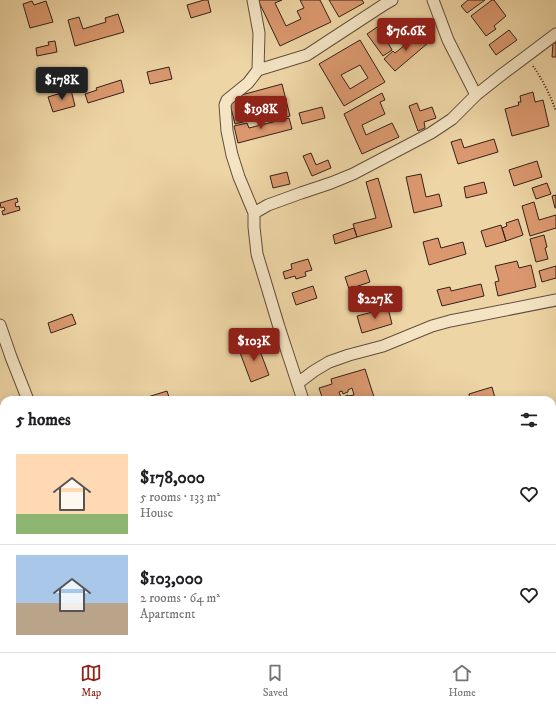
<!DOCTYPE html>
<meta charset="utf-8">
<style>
:root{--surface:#fff;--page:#f2f2f2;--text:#202124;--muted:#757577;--line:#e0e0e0;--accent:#8f2418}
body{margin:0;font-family:"IM FELL DW Pica",serif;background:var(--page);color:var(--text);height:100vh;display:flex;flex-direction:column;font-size:15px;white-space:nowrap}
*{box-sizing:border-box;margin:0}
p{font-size:13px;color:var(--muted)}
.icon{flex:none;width:22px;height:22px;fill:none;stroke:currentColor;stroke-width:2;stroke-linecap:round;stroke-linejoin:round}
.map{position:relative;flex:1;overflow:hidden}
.drawer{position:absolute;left:0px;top:396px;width:556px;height:256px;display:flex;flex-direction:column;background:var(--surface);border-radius:12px 12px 0 0;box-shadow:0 2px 10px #0003}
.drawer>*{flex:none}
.price{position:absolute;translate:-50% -34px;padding:0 9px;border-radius:4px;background:var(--accent);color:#fff;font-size:13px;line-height:26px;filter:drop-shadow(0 1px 2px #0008)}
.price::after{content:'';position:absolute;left:50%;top:24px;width:12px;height:9px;margin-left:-6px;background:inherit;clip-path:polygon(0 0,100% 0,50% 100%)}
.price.on{background:#222;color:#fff}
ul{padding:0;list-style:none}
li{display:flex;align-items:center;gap:12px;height:100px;padding:0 16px}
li+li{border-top:1px solid var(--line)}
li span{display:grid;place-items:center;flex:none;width:112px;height:80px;border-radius:0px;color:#555}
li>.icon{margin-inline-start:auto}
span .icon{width:48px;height:48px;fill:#fffc;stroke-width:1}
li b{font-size:17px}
h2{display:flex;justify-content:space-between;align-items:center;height:48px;padding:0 16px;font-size:17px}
.tab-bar{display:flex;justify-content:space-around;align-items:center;height:56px;border-top:1px solid var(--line);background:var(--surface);font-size:11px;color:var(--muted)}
.tab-bar a{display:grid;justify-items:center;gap:2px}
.tab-bar .on{color:var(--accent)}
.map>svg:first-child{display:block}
.building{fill:#db986e;stroke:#34211a;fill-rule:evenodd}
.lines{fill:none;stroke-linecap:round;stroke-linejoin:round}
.street-casing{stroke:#624e3d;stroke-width:13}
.secondary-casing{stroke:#34211a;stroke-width:17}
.path{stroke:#34211a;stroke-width:2;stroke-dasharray:1 2;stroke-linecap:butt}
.street{stroke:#f4e4c4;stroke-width:11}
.secondary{stroke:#f4e4c4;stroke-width:15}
</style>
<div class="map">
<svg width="556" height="652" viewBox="0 0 556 652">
<rect width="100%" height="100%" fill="#eed5a5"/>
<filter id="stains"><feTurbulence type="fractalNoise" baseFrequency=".005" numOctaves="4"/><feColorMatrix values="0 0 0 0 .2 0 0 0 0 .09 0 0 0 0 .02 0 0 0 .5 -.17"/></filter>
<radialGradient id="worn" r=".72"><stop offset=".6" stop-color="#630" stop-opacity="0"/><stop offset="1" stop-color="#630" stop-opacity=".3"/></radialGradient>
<path class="building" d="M204 0H208L211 12 191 18 187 5Z
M258 0H282L275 3 286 26 301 19 297 11 304 8 300 0H320L331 22 280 46Z
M329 0H362L364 3 339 17Z
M468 0H485L467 13 461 6Z
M492 0H494L506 16 494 26 496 29 486 36 471 16Z
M32 1 34 5 46 1 53 22 30 28 23 4Z
M118 14 124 32 75 46 68 20 79 17 83 29 106 22 105 18Z
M389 19 399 33 387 41 392 50 383 56 367 34Z
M509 30 517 40 496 55 489 45Z
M420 33 428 43 395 71 384 59 393 51 395 53Z
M360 40 385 82 344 106 319 64ZM360 65 368 78 350 89 341 75Z
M55 41 57 52 37 56 36 48 49 45 48 42Z
M553 43H556V57H552Z
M169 67 172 79 150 84 147 72Z
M121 80 124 92 88 103 85 94 97 90 96 88Z
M282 84 290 116 276 120 272 104 245 111 247 121 235 124 229 100 234 97Z
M71 90 75 106 53 112 48 97Z
M533 92 535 102 543 100 549 126 512 136 505 109 519 105 518 102H521L520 96Z
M382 93 385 100 380 102 385 114 362 125 366 135 392 123 399 137 362 154 344 114Z
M417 103 420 111 432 107 436 118 424 122 425 128 418 131 409 106Z
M322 107 325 118 302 124 299 113Z
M289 118 292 129 238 143 234 126 247 123 249 128Z
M461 139 464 148 494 139 498 152 458 164 451 142Z
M311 153 316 165 328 160 331 168 312 176 303 156Z
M537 161 542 177 514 186 509 170Z
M287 172 290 184 273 188 270 176Z
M421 174 426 197 439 194 442 206 414 213 406 177Z
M378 178 392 227 357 237 353 224 376 218 366 182Z
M484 182 487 193 466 198 464 187Z
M547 183 551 194 536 199 532 188Z
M556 195V208H555L552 196Z
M17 198 18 202 15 203 16 207 19 206 20 210 3 215 2 211 5 210 4 207 1 208 0 203Z
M534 202 539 220 556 215V228L530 236 522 206Z
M518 219 523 235 506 241 502 228 507 226 506 223Z
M501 225 506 241 486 247 481 231Z
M354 228 357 237 335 244 333 235Z
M544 235 547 247 545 248 548 259 536 262 530 239Z
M438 238 441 248 463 242 466 254 429 265 423 242Z
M308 259 312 270 305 272 306 276 296 279 295 276 285 279 283 272 292 269 291 264Z
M517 261 519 268 531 265 536 287 498 296 495 282 499 281 495 266Z
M556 266V278L542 282 539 271Z
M366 270 370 282 349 289 345 277Z
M481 284 484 296 442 306 437 290 450 287 451 291Z
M313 286 317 298 296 305 292 293Z
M388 308 392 324 362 333 357 316Z
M72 314 76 324 51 333 48 323Z
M257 343 269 375 251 382 239 350Z
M365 369 375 400H344L343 397 348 395V396L354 395 352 388 348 390V392L343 394 342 391 339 392 342 400H323L319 388 332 384 331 379Z
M492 387 495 398 487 400H470L469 394Z
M167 391 170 400H138Z
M4 548V567L0 568V549Z
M3 603 4 608V614L0 615V604Z
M290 648H309L310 652H291Z
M383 648H413L414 652H384Z
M413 648H476L477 651 474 652H414Z"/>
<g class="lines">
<g class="street-casing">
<path id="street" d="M253 0 259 33 258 70 248 83 227 100 225 105 227 131 232 155 239 177 254 213V227L257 254 279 327 303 400
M258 70 307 55 385 4 392 0
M476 95 500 76 556 34
M254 213 268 205 301 193 331 183 353 174 431 133 452 119 476 95 448 40 433 0
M0 325 11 357 28 400
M298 383 314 371 329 362 349 355 383 346 432 326 450 321 556 300
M0 505 4 504
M552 517 556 531
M175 648V652
M376 648 377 652"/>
</g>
<g class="secondary-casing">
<path id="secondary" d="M552 503 556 502
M37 652 50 648"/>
</g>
<path class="path" d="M533 66C543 80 550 95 556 111"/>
<use href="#street" class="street"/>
<use href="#secondary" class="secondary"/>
</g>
<rect width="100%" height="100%" filter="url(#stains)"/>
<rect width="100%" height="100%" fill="url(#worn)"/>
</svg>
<b class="price" style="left:406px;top:52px">$76.6K</b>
<b class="price on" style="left:62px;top:101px">$178K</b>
<b class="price" style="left:261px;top:130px">$198K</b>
<b class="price" style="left:375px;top:320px">$227K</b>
<b class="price" style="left:254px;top:362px">$103K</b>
<section class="drawer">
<h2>5 homes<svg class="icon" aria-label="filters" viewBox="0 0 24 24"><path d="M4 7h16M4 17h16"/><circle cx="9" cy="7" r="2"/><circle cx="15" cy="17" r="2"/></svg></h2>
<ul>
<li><span style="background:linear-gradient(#ffd9b3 75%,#8fb573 0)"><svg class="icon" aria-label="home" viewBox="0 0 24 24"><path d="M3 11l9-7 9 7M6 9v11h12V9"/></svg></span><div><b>$178,000</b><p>5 rooms · 133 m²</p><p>House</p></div><svg class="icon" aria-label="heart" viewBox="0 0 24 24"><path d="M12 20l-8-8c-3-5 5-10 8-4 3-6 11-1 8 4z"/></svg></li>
<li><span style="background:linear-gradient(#a9c7e8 60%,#b9a48a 0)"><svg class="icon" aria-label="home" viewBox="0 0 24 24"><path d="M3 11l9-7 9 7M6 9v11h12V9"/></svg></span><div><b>$103,000</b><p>2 rooms · 64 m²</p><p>Apartment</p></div><svg class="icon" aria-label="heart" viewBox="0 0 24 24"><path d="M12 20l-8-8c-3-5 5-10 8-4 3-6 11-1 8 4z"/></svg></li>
</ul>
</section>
</div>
<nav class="tab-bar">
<a class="on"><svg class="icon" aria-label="map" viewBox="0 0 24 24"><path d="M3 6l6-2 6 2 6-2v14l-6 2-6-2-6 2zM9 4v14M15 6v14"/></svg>Map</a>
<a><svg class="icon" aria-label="saved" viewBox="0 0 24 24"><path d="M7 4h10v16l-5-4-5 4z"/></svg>Saved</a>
<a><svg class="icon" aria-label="home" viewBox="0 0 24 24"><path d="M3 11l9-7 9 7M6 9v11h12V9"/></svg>Home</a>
</nav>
